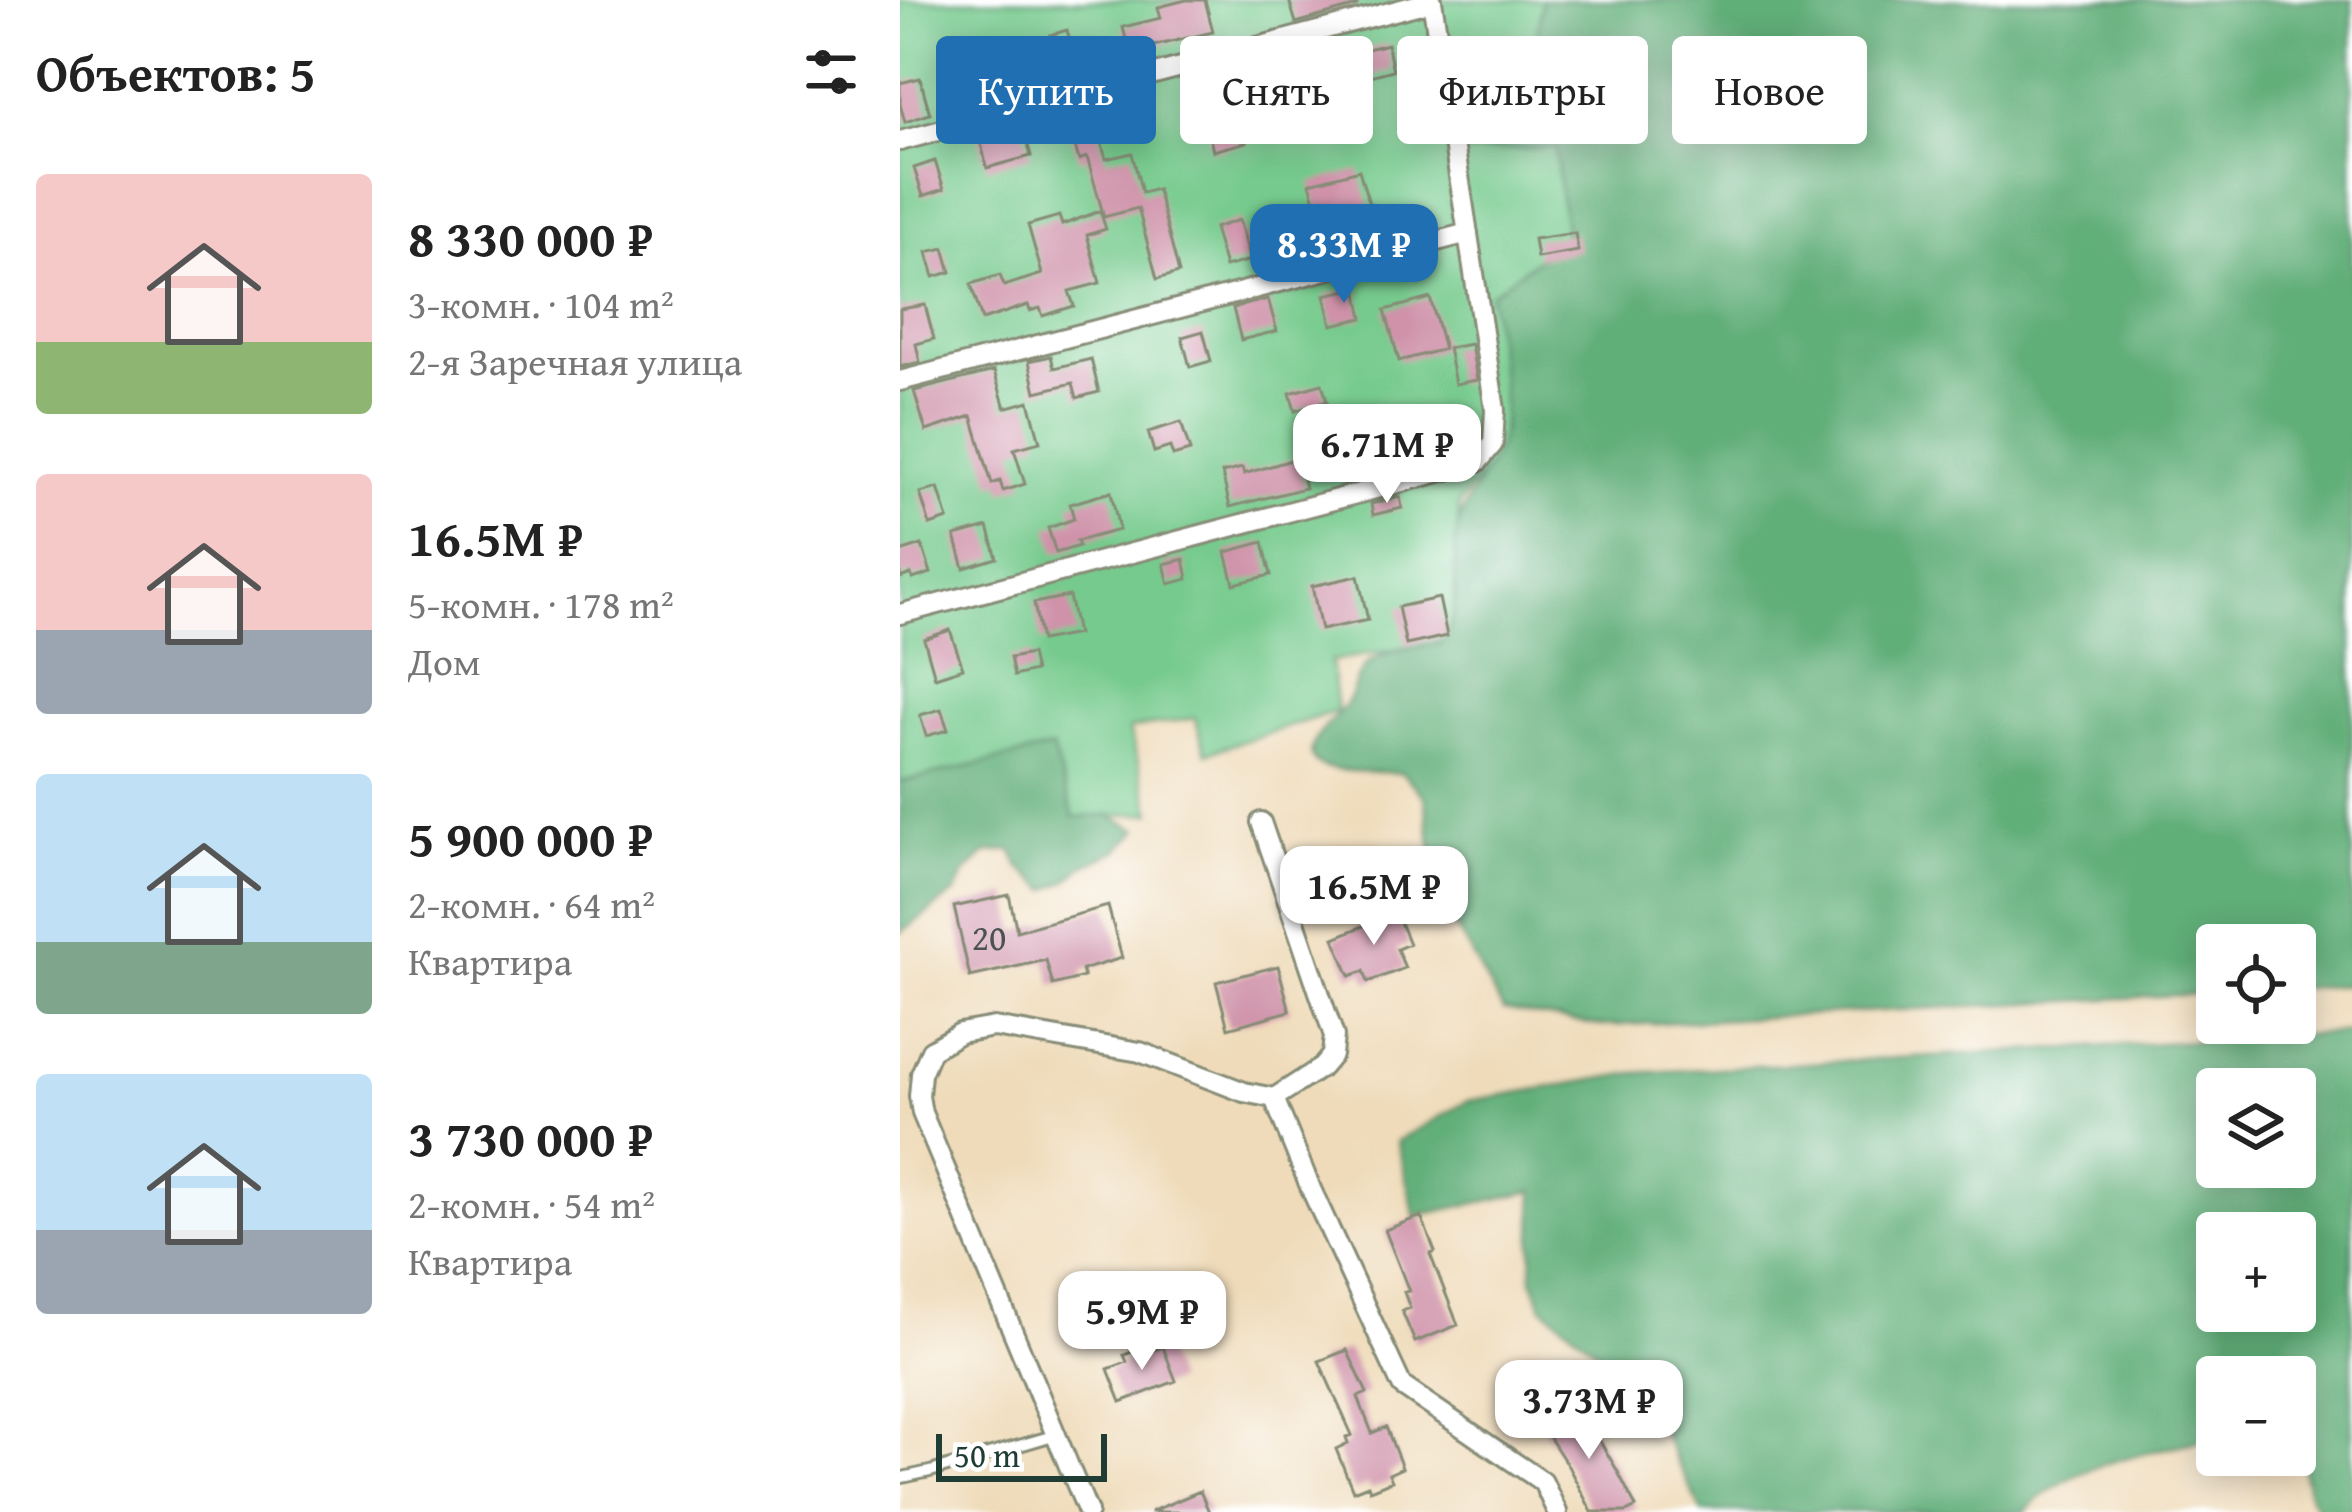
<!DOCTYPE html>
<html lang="ru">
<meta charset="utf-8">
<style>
:root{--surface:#fff;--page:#f6f6f6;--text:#222;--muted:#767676;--accent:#1f6fb2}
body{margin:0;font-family:"Gentium Book Plus",serif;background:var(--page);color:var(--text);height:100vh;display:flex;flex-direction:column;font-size:45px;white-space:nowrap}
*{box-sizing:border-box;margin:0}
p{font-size:39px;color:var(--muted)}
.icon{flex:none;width:66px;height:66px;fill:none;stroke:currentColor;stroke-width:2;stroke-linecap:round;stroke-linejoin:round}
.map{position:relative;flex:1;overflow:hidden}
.drawer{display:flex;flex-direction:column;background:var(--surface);width:900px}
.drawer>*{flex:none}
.top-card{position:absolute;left:36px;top:36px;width:1140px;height:108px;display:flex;gap:24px}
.tools{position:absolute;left:1296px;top:924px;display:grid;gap:24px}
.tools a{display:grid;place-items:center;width:120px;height:120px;border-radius:12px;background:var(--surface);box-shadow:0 6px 30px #0003;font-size:60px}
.scale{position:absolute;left:36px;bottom:30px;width:171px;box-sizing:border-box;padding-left:12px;border:6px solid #1f3d34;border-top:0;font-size:33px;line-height:42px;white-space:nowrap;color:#1f3d34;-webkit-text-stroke:9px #fff;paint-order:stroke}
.price{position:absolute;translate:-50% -102px;padding:0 27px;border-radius:24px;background:#fff;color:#222;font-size:39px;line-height:78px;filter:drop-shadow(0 3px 6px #0008)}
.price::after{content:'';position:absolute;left:50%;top:72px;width:36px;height:27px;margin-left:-18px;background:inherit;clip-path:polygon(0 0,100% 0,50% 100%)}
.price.selected{background:var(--accent);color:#fff}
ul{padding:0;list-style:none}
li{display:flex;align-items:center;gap:36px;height:300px;padding:0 36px}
li span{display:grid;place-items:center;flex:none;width:336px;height:240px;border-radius:12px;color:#555}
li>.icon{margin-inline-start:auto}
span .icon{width:144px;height:144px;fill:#fffc;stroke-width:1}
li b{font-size:51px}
h2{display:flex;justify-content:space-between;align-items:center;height:144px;padding:0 36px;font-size:51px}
.pill{padding:0 42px;border-radius:12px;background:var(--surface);box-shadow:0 6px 30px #0003;font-size:42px;line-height:108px}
.pill.selected{background:var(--accent);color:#fff}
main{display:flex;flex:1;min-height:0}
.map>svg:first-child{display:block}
.green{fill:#76ca8d;stroke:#4a8460;stroke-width:3}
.forest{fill:#60ae78;stroke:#407656;stroke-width:3;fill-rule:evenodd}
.building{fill:#cf92a9}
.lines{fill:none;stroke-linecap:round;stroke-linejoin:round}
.service-casing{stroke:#878c77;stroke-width:15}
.minor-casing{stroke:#878c77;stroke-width:24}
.service{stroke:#fff;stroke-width:9}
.minor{stroke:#fff;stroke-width:18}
.labels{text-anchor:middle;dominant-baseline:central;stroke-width:10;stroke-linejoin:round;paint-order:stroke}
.number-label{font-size:36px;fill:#4b5251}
</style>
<main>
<section class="drawer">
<h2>Объектов: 5<svg class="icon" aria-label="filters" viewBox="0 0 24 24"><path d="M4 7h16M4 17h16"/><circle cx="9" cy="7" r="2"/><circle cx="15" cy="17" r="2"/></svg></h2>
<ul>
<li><span style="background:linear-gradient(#f6c9c9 70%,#8fb573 0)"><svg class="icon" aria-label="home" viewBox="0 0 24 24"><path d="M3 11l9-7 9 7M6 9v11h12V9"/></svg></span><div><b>8 330 000 ₽</b><p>3-комн. · 104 m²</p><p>2-я Заречная улица</p></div></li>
<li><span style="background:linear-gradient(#f6c9c9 65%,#9aa5b1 0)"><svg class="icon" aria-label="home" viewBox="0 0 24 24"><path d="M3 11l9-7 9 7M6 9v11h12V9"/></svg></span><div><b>16.5M ₽</b><p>5-комн. · 178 m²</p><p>Дом</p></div></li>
<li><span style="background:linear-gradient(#bfe0f5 70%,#7fa58c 0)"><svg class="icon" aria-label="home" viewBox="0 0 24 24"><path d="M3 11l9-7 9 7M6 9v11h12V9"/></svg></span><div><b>5 900 000 ₽</b><p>2-комн. · 64 m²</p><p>Квартира</p></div></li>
<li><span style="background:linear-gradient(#bfe0f5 65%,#9aa5b1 0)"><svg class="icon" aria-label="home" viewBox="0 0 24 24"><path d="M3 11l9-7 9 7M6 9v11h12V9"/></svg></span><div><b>3 730 000 ₽</b><p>2-комн. · 54 m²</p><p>Квартира</p></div></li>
</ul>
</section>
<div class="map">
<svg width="1452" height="1512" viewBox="0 0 1452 1512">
<rect width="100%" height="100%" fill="#fff"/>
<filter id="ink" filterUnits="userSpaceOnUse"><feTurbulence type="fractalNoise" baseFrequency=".00833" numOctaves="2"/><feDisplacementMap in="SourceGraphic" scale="24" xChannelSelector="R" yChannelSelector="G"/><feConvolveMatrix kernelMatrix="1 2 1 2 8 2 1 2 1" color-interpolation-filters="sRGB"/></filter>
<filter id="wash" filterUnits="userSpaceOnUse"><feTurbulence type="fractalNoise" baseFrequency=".004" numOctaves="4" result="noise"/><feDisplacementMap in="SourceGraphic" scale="48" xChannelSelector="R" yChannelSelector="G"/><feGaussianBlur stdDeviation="2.7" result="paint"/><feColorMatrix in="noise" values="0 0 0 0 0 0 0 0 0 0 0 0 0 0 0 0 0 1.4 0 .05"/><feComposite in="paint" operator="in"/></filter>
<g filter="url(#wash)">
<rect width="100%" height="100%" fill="#efdbba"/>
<path class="green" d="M0 0H688L757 386 630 411 559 504 553 640 431 661 437 711 306 753 295 718 229 729 252 813 174 818 152 748 0 782Z"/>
<path class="forest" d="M642 0H1452V985L1395 988V945H1317V993L701 1026 603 1010 538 895 525 797 502 773C482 771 434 774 418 764 395 749 439 715 446 704 455 691 455 674 468 663 487 649 518 647 540 644 566 613 549 564 558 526 567 488 600 464 603 425 606 389 594 332 590 294L666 238 655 147 568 152 560 92 636 44Z
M152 748 174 817 209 815 238 830 217 851 183 866 166 882 148 890 120 868 112 850 86 853 64 874 56 892 0 933V782Z
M1452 1032V1512H1419L1409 1495 1401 1461 1393 1455H1395V1377H1317V1437C1252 1453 1172 1460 1125 1512H802L744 1396 698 1351 642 1306 632 1278 634 1191 515 1216 497 1141 568 1101 734 1073ZM1395 1089V1167H1317V1089ZM1317 1233H1395V1311H1317Z"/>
<g id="blocks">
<path class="building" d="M286 0H305L313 32 249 47 251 55 231 60 223 27 261 18 258 7Z
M389 0H456L457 6 396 23Z
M167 30 178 69 160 73 150 35Z
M487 44 493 70 467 77 460 51Z
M20 78 30 114 5 122 0 105V83Z
M426 84 437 124 404 133 393 92Z
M336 101 347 142 313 151 303 109Z
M190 106 206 159 232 153 242 193 257 189 279 273 257 279 238 208 204 217 187 157 179 160 165 113Z
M122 124 131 156 87 168 79 136Z
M35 161 44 189 23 196 14 168Z
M459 170 474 220 425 234 410 183Z
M200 211 206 229 187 235 200 283 169 291 174 306 143 316 140 308 130 311 128 305 82 320 71 284 100 275 104 286 142 274 128 225 159 216 162 225Z
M339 220 351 260 325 267 314 228Z
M675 233 678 251 637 258 634 239Z
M44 248 51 272 34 277 27 252Z
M457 288 463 318 432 325 425 295Z
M530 298 544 349 499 361 485 310Z
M368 299 377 331 341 340 333 308Z
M25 305 34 339 16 344 20 362 0 367V309Z
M303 331 311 361 290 367 282 337Z
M571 344 577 380 555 384 548 348Z
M151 356 154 368 191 359 199 392 177 398 173 383 136 392 129 361Z
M94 371 105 408 129 401 140 442 114 449 125 484 103 491 100 481 92 484 72 416 26 431 14 391Z
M422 384 427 401 395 411 390 393Z
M538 417 545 457 466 478 465 475 458 476 451 444 503 433 501 423Z
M281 422 290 451 273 456 270 447 254 452 248 432Z
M398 458 405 488 330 507 322 473 342 468 344 474Z
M38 488 48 519 30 525 20 493Z
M211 492 219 530 177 541 179 546 156 553 148 528 174 519 170 504Z
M500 497 502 508 473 515 471 504Z
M88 527 97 558 64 568 55 536Z
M363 542 371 575 334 584 326 552Z
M22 545 31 573 13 579 11 574 0 578V552Z
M284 559 288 579 269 584 264 564Z
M458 576 468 620 421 630 412 586Z
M169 596 177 634 141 641 134 603Z
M539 598 547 636 506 645 498 607Z
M50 630 63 668 35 677 24 639Z
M131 654 135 671 114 676 110 658Z
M41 709 48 730 26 736 20 715Z
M109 895 117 931 208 906 222 958 182 970 184 977 153 985 146 960 70 977 54 907Z
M496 913 509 944 497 949 505 968 468 982 464 971 450 976 434 938Z
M378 966 390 1011 328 1028 316 982Z
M521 1216 535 1252 530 1254 558 1325 515 1342 502 1311 510 1308 504 1292 509 1291 485 1230Z
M247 1346 249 1352 263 1347 276 1381 221 1402 208 1369 227 1362 224 1355Z
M447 1350 467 1393 458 1397 472 1433 486 1427 502 1468 489 1474 492 1481 470 1490 468 1485 453 1491 436 1449 448 1443 446 1437 452 1435 419 1361Z
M677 1403 717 1470 736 1507 726 1512H692L668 1466 641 1424Z
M300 1491 309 1512H250Z"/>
</g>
</g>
<g filter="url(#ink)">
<use href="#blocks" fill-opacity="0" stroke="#878c77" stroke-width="3"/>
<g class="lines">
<g class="service-casing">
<path id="service" d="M0 1478 32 1471 155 1435"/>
</g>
<g class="minor-casing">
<path id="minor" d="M0 141 532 1
M0 381 568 233
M0 614 578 462 593 444 595 410 532 0
M361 822 434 1036 432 1055 422 1067 374 1098
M188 1512 22 1113 19 1096 21 1074 31 1050 60 1033 94 1027 240 1052 344 1092 374 1098 411 1189 502 1386 643 1482 657 1512"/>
</g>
<use href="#service" class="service"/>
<use href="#minor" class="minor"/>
</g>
</g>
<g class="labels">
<g class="number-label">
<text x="89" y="936">20</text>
</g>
</g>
</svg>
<div class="tools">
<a><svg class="icon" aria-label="locate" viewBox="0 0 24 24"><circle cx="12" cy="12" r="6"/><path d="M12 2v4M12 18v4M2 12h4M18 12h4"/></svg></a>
<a><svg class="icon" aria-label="layers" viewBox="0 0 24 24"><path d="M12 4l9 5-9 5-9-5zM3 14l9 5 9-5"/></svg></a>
<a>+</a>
<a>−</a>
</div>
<div class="scale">50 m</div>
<b class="price selected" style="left:444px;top:306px">8.33M ₽</b>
<b class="price" style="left:487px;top:506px">6.71M ₽</b>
<b class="price" style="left:474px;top:948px">16.5M ₽</b>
<b class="price" style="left:242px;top:1373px">5.9M ₽</b>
<b class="price" style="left:689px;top:1462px">3.73M ₽</b>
<div class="top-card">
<a class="pill selected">Купить</a>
<a class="pill">Снять</a>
<a class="pill">Фильтры</a>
<a class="pill">Новое</a>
</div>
</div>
</main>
